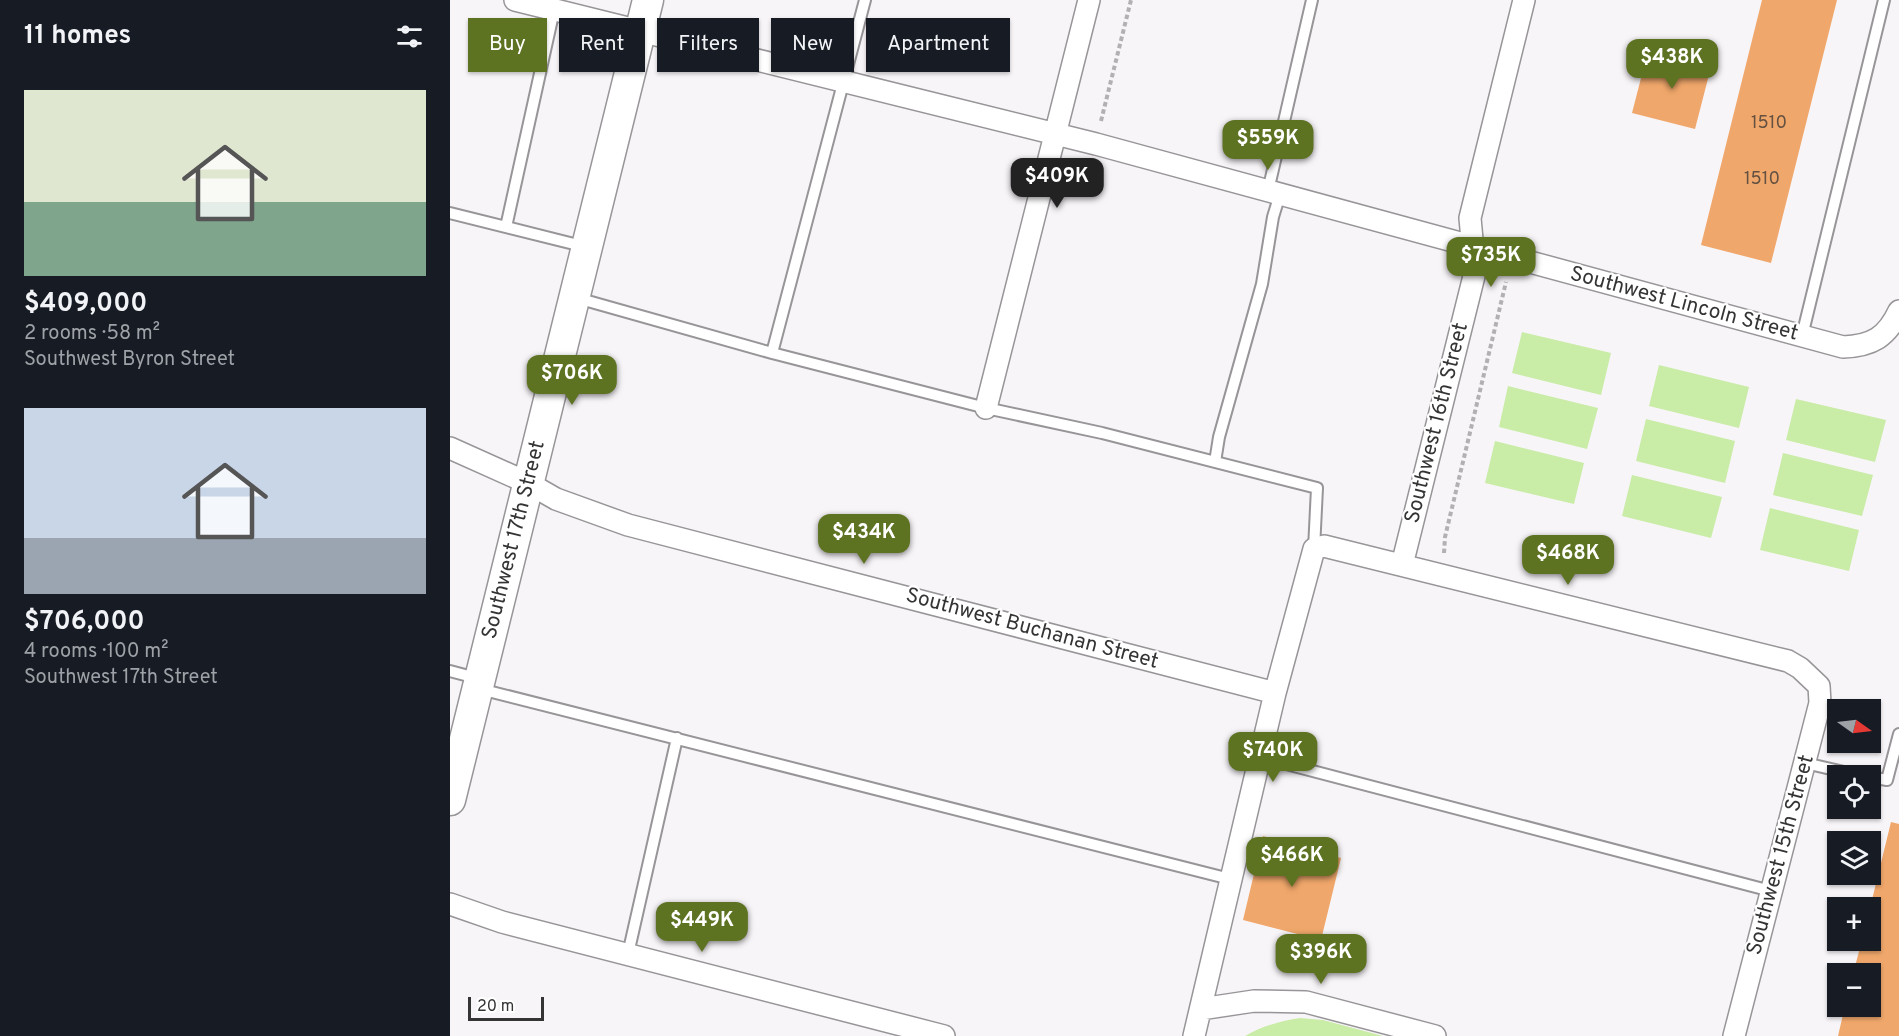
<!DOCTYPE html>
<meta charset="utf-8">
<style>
:root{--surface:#171b24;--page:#242831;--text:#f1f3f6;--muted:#9ea1a6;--accent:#5e7322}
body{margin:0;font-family:Overpass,sans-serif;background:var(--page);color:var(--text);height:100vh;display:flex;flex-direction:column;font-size:22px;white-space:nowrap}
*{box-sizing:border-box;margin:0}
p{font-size:20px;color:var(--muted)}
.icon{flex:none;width:33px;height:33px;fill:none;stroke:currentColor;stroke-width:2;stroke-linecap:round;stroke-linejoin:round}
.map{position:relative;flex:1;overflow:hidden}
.details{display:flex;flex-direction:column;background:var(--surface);width:450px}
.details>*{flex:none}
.guide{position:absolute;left:18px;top:18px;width:570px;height:54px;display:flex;gap:12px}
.needle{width:39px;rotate:104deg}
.tools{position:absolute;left:1377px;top:699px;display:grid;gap:12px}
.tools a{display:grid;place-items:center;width:54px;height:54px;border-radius:0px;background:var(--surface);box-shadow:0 2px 4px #0004;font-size:30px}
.scale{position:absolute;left:18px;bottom:15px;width:76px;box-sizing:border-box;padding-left:6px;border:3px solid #353435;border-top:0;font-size:16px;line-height:21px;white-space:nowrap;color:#353435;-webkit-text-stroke:4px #fff;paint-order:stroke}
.price{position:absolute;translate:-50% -51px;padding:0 14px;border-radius:12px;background:var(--accent);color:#fff;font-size:20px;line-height:39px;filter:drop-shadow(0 2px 3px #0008)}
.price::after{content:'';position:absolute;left:50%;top:36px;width:18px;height:14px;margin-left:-9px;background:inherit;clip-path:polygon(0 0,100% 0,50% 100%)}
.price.selected{background:#222;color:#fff}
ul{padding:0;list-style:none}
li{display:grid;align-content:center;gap:12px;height:318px;padding:0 24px}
li span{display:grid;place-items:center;height:186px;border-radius:0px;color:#555}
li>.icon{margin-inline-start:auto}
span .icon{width:108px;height:108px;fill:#fffc;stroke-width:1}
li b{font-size:26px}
h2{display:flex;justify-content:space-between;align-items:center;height:72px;padding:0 24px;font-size:26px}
.pill{padding:0 21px;border-radius:0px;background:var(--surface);box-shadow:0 2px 4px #0004;font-size:21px;line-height:54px}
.pill.selected{background:var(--accent);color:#fff}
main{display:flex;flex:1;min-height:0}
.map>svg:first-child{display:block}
.green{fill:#c9eca7}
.building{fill:#f0a76b}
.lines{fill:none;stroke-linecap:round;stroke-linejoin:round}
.lane-casing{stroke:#989598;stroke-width:14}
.street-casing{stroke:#989598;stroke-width:24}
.secondary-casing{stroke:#989598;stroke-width:33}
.path{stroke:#b2b0b2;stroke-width:4;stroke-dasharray:4.5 3;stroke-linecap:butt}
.lane{stroke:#fff;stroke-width:10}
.street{stroke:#fff;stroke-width:21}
.secondary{stroke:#fff;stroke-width:30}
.labels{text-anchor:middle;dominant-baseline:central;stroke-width:4.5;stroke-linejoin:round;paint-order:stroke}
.number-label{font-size:18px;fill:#645142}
.street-label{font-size:21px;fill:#353435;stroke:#fff}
</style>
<main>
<section class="details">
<h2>11 homes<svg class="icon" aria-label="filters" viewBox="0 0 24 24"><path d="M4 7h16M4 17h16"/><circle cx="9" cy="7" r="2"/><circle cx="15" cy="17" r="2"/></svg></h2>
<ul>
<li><span style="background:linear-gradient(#dfe7d0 60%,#7fa58c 0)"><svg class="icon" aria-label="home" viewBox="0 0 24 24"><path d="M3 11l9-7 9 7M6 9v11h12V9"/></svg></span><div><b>$409,000</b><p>2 rooms · 58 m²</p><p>Southwest Byron Street</p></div></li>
<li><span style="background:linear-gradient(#c9d6e8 70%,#9aa5b1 0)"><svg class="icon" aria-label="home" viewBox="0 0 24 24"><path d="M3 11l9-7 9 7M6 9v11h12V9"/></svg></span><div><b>$706,000</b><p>4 rooms · 100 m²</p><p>Southwest 17th Street</p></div></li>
</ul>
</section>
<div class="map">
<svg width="1449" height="1036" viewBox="0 0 1449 1036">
<rect width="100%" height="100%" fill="#f8f5f8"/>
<path class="green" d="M1072 332 1161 353 1151 395 1062 373Z
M1209 365 1299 387 1289 428 1199 406Z
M1058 386 1148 408 1137 449 1049 427Z
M1346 399 1436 420 1425 462 1336 440Z
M1196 419 1285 441 1275 483 1186 461Z
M1045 441 1134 463 1124 504 1035 483Z
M1333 453 1423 475 1412 516 1323 495Z
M1182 475 1272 497 1261 538 1172 516Z
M1320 508 1409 530 1399 571 1310 550Z
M850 1018 873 1020 933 1036H795C812 1026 831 1021 850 1018Z"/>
<path class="building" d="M1312 0H1387L1321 263 1251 245Z
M1198 51 1261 67 1245 129 1182 113Z
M1441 822 1449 824V1036H1388L1395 1006H1420V974H1403L1412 940H1420V908Z
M813 836 891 858 871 940 793 920Z"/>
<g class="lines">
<g class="lane-casing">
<path id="lane" d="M818 191 862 0
M0 213 136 247
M56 227 104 10
M127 298 322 353 536 408 652 433 867 488 864 549
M1352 336 1434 0
M322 353 415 0
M765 462 769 437 812 284 823 217 830 194
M0 671 30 679
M30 689 780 879
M809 757 1321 891
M1355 763 1411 776
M1420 777 1437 780 1449 734
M178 954 227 738"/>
</g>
<g class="street-casing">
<path id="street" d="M65 0 646 144 1393 347C1422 346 1437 337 1449 311
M536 408 639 0
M0 448 78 483 106 499 178 525 825 693
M952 565 1025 272 1020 218 1074 0
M0 904 52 922 494 1036
M751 1009 804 1001 856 1002 985 1036
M744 1036 825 693 864 549 874 546 1338 661 1350 668 1369 686 1370 703 1284 1036"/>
</g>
<g class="secondary-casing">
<path id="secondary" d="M0 800 198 0"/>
</g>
<path class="path" d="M651 121 681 0
M994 553 995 537 1056 282"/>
<use href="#lane" class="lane"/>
<use href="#street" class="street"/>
<use href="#secondary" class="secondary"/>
</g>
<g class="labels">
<g class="number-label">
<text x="1319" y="123">1510</text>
<text x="1312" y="179">1510</text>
</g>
<g class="street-label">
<text transform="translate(1234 304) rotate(15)">Southwest Lincoln Street</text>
<text transform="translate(987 423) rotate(-76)">Southwest 16th Street</text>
<text transform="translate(64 540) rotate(-76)">Southwest 17th Street</text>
<text transform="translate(582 629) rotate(15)">Southwest Buchanan Street</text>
<text transform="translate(1331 855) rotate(-75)">Southwest 15th Street</text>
</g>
</g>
</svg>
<div class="tools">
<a><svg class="needle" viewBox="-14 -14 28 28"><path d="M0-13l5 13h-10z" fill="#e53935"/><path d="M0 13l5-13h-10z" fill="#9ea1a6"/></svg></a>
<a><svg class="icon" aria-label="locate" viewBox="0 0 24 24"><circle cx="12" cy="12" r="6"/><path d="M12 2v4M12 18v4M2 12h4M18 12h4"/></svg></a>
<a><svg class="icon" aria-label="layers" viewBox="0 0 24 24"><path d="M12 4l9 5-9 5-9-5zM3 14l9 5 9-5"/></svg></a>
<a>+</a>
<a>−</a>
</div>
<div class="scale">20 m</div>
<b class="price" style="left:1222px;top:90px">$438K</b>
<b class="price" style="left:818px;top:171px">$559K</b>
<b class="price selected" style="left:607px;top:209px">$409K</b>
<b class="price" style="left:1041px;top:288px">$735K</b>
<b class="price" style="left:122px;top:406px">$706K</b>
<b class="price" style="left:414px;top:565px">$434K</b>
<b class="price" style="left:1118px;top:586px">$468K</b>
<b class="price" style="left:823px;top:783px">$740K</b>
<b class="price" style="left:842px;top:888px">$466K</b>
<b class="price" style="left:252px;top:953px">$449K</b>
<b class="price" style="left:871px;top:985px">$396K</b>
<div class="guide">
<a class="pill selected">Buy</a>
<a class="pill">Rent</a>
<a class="pill">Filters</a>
<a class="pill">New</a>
<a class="pill">Apartment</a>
</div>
</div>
</main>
